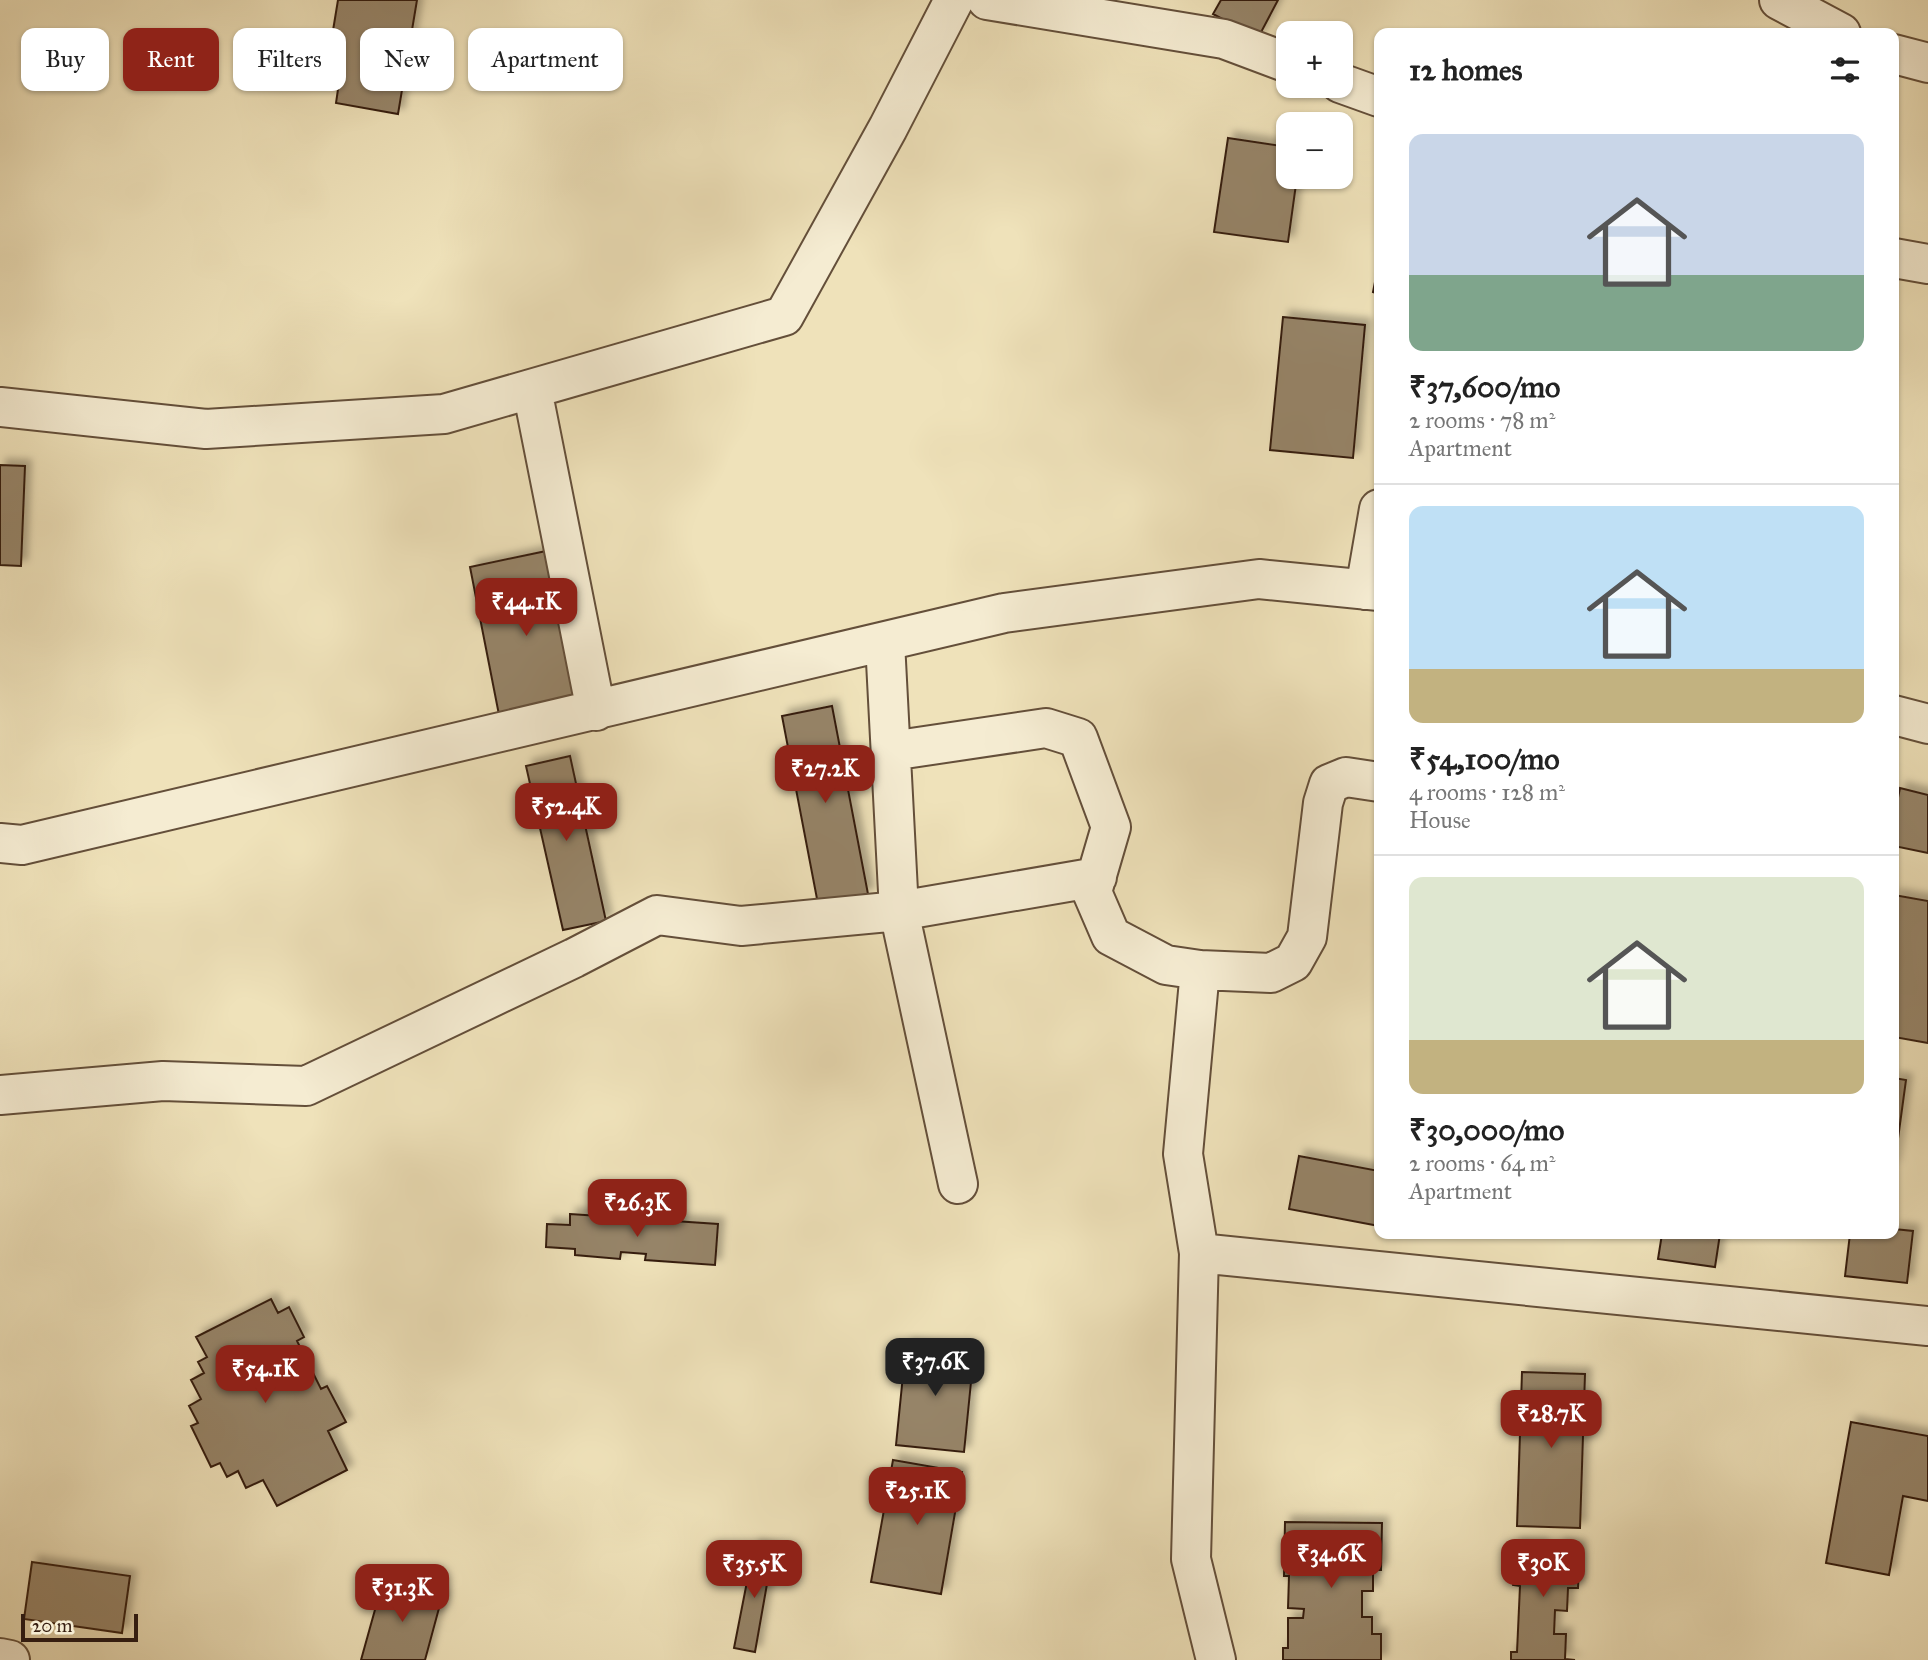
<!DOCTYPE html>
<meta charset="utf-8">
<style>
:root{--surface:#fff;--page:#f6f6f6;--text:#222;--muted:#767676;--line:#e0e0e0;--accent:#8f2418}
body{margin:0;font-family:"IM FELL Great Primer",serif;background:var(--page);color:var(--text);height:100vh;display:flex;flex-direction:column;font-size:26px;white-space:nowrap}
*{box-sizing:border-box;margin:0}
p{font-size:23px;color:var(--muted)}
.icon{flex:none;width:38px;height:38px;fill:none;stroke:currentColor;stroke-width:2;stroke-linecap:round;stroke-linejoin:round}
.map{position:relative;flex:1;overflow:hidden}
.panel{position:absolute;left:1374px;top:28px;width:525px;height:1211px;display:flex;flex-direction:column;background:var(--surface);border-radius:14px;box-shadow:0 2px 5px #0004}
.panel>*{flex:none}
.top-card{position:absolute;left:21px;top:28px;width:665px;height:63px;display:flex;gap:14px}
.fabs{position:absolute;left:1276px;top:21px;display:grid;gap:14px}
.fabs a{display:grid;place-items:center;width:77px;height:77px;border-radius:14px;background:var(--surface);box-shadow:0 2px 5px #0004;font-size:35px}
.scale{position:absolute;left:21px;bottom:18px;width:117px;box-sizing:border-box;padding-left:7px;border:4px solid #361e10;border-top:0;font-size:19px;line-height:24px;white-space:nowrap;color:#361e10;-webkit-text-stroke:5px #f5ecd2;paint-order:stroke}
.price{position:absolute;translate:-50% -60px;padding:0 16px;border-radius:14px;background:var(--accent);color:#fff;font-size:23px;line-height:46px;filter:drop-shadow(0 2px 4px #0008)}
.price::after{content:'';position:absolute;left:50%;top:42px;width:21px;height:16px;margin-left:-10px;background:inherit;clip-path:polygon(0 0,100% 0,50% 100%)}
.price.active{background:#222;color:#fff}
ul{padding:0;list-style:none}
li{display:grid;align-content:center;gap:14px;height:371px;padding:0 35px}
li+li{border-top:2px solid var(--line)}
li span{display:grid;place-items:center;height:217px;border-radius:14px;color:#555}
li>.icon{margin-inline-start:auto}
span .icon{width:126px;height:126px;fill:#fffc;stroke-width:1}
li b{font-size:30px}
h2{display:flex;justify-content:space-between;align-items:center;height:84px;padding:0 35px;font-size:30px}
.pill{padding:0 24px;border-radius:14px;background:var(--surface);box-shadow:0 2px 5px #0004;font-size:24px;line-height:63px}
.pill.active{background:var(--accent);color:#fff}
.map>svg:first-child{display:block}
.building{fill:#968468;stroke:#361e10;stroke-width:2;filter:url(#shadow)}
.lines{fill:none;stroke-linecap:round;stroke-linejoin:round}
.minor-casing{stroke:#644f3a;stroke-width:42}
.minor{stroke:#f5ecd2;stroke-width:38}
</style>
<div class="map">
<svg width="1928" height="1660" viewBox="0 0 1928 1660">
<defs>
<filter id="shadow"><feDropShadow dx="6" dy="-6" stdDeviation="3.5" flood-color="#0004"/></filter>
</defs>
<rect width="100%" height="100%" fill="#efe2ba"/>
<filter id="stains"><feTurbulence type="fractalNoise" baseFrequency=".00286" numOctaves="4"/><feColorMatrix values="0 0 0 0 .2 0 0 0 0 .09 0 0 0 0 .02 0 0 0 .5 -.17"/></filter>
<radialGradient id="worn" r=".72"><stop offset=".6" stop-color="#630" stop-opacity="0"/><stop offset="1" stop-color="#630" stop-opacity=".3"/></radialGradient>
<path class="building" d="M338 0H417L398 114 336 103 341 69 327 67Z
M1221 0H1278L1258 38 1213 14Z
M1228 138 1288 147V177H1297L1288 242 1214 232Z
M1379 262V294L1373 292Z
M1283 317 1365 325 1353 458 1270 450Z
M0 465 25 466 21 566 0 565Z
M551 550 582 708 501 725 470 567Z
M832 706 868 894 818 904 782 716Z
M570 756 606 921 563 930 526 766Z
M1900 788 1928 795V853L1894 846V817Z
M1894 895 1928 901V1043L1894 1037Z
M1894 1078 1906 1080 1894 1168Z
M1299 1156 1379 1171V1226L1289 1209Z
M570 1214 718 1224 715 1265 645 1260 646 1254 621 1252 620 1259 575 1255V1249L546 1247 547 1224 570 1225Z
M1894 1229 1913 1231 1907 1283 1845 1276 1850 1234H1894Z
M1662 1234H1720L1715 1267 1658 1259Z
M271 1299 278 1313 289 1307 304 1337 297 1341 321 1389 327 1386 346 1422 328 1431 347 1470 277 1506 263 1480 246 1488 238 1471 227 1477 220 1463 211 1467 191 1426 198 1423 189 1406 201 1399 191 1380 204 1373 198 1362 207 1357 196 1337Z
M906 1345 974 1352 964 1452 896 1445Z
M1522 1372 1585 1374 1580 1528 1517 1526Z
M1851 1422 1928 1436V1501L1903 1496 1889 1575 1826 1563Z
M893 1460 962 1472 941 1594 871 1582Z
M1285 1522 1382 1523 1381 1570H1373V1591H1362V1617H1372V1634H1381V1660H1283V1648H1288V1618H1303L1304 1609 1288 1608 1289 1576H1284Z
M1514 1544 1542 1545 1541 1556 1558 1557V1545L1580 1546 1578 1588H1568L1567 1611 1555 1610 1554 1634H1566L1565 1659 1575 1660H1511V1652H1517L1520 1586 1513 1585Z
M754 1546 773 1550 755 1652 734 1648Z
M32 1562 130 1576 122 1633 24 1619Z
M383 1581 442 1597 425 1660H361Z"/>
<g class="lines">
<g class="minor-casing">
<path id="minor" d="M987 0 1224 39 1288 63
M1779 0 1841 33
M1894 54 1928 63
M1340 83 1379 97
M1894 258 1928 264
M532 389 596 711
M0 407 206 429 444 414 784 316 888 128 954 0
M1365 590 1379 509
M885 642 899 911 958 1184
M1894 715 1928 724
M891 751 1046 728 1078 738 1111 827 1092 892 1111 936 1166 965 1200 970 1271 973 1293 962 1307 937 1323 803 1329 784 1346 777 1379 782
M0 843 22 845 1004 613 1259 579 1379 591
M1200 970 1183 1154 1199 1253 1191 1559 1216 1660
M0 1095 163 1081 306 1086 574 958 657 915 741 926 899 911 1097 877
M1199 1253 1928 1326
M0 1658 10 1660"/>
</g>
<use href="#minor" class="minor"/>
</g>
<rect width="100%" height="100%" filter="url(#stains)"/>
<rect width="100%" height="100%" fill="url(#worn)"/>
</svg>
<div class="fabs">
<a>+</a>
<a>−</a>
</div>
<div class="scale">20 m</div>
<b class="price" style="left:526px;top:638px">₹44.1K</b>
<b class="price" style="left:825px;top:805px">₹27.2K</b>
<b class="price" style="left:566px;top:843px">₹52.4K</b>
<b class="price" style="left:637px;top:1239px">₹26.3K</b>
<b class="price active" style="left:935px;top:1398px">₹37.6K</b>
<b class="price" style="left:265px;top:1405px">₹54.1K</b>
<b class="price" style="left:1551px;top:1450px">₹28.7K</b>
<b class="price" style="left:917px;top:1527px">₹25.1K</b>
<b class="price" style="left:1331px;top:1590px">₹34.6K</b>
<b class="price" style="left:1543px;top:1599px">₹30K</b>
<b class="price" style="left:754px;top:1600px">₹35.5K</b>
<b class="price" style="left:402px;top:1624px">₹31.3K</b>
<div class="top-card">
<a class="pill">Buy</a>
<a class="pill active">Rent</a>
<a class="pill">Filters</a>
<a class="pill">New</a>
<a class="pill">Apartment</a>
</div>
<section class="panel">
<h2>12 homes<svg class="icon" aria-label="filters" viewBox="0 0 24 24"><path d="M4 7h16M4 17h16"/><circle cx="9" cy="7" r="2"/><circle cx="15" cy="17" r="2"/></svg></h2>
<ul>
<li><span style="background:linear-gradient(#c9d6e8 65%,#7fa58c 0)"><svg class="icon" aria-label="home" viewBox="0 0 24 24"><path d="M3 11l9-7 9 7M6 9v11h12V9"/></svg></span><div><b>₹37,600/mo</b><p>2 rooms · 78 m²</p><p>Apartment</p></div></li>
<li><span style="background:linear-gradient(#bfe0f5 75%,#c2b280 0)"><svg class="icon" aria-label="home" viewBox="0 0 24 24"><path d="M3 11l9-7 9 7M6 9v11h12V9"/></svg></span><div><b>₹54,100/mo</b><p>4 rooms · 128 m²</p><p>House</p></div></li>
<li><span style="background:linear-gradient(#dfe7d0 75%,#c2b280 0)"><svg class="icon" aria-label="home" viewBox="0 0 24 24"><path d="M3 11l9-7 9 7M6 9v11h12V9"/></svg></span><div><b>₹30,000/mo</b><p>2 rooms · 64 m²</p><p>Apartment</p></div></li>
</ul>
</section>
</div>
